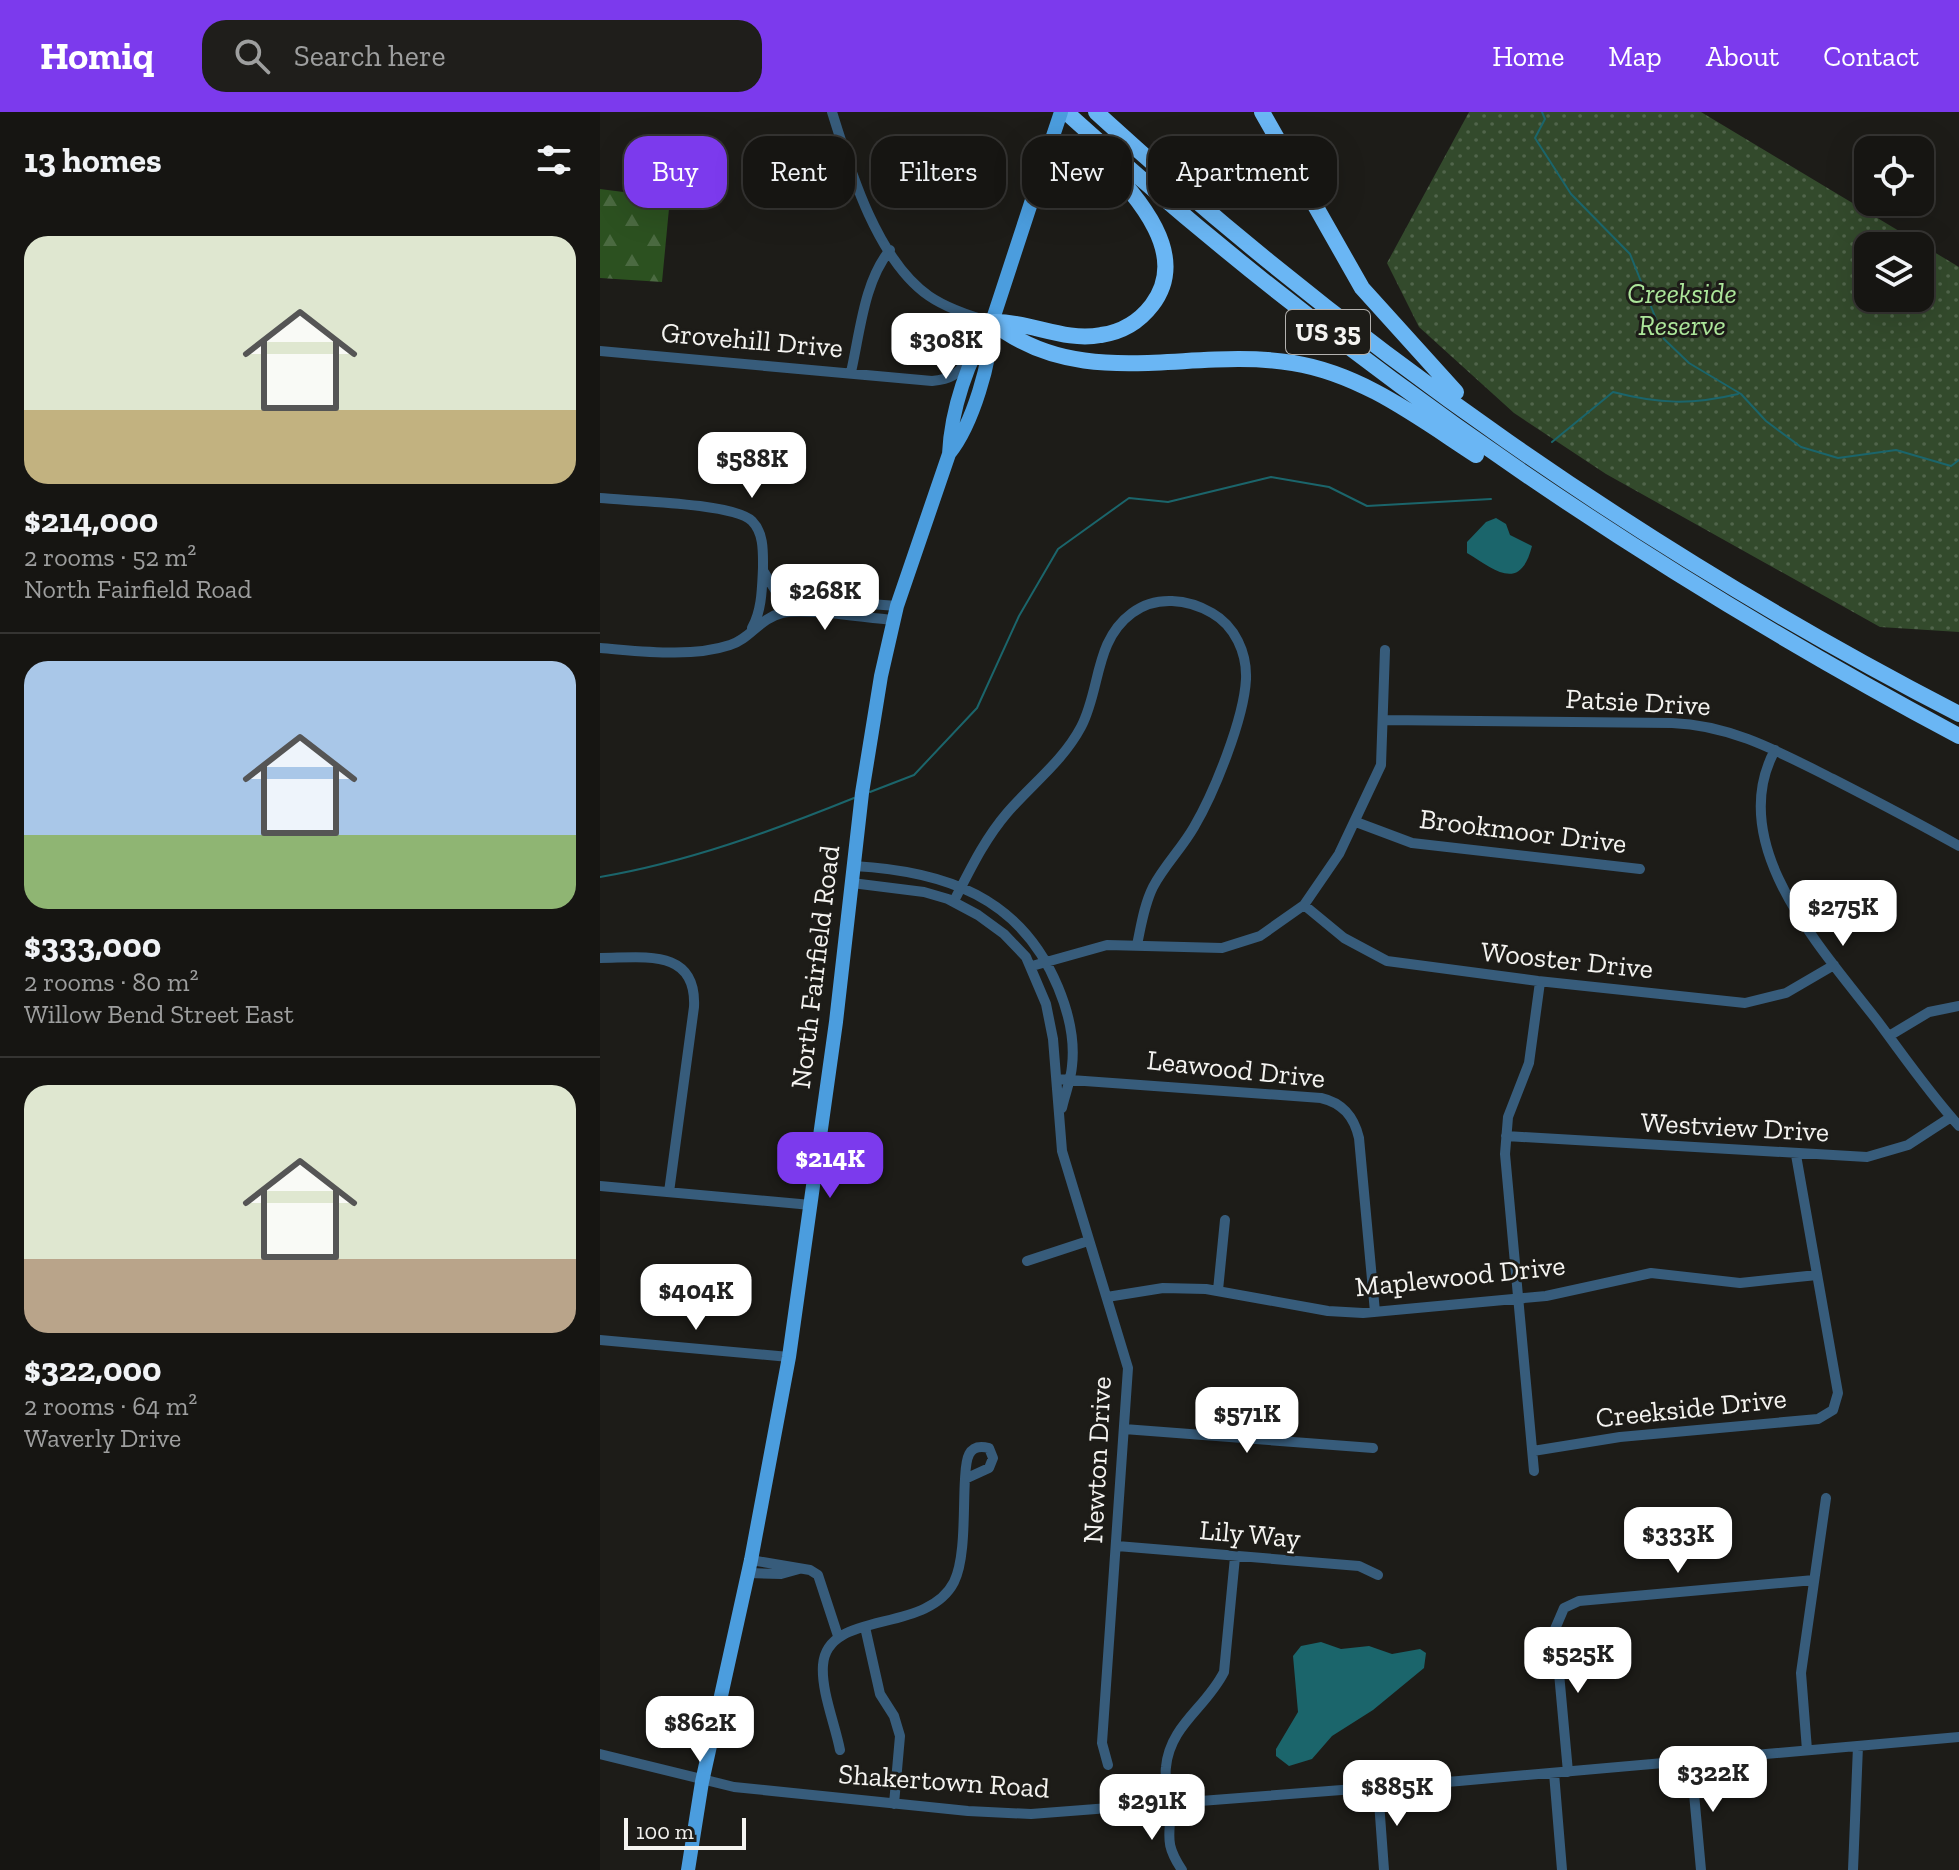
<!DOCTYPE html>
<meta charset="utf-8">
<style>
:root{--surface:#161512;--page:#1f1e1b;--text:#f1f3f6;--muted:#9e9f9f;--line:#353432;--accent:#7c3aed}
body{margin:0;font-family:"Zilla Slab",serif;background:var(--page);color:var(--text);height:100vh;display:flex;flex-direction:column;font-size:30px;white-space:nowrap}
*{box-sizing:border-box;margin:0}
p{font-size:26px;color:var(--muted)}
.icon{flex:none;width:44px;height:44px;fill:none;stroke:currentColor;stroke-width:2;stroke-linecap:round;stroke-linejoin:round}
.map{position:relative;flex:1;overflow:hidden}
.panel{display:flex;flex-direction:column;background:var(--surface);width:600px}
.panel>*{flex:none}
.top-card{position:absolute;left:24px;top:24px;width:760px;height:72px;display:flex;gap:16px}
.controls{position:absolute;left:1254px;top:24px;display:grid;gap:16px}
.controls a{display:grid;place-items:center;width:80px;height:80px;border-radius:16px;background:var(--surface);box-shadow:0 8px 32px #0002,0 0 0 2px var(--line);font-size:40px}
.scale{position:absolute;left:24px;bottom:20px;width:122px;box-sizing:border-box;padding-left:8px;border:4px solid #f4f3f0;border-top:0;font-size:22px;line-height:28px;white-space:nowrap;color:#f4f3f0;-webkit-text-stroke:6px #1d1c18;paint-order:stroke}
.price{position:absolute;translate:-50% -68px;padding:0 18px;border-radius:16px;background:#fff;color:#222;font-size:26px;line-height:52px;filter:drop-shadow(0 2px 4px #0008)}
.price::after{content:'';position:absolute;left:50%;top:48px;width:24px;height:18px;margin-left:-12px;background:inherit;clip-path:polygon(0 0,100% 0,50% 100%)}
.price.active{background:var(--accent);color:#fff}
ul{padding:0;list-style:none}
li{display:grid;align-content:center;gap:16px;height:424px;padding:0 24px}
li+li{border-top:2px solid var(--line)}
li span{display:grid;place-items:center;height:248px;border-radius:24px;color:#555}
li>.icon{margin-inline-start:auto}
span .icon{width:144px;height:144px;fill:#fffc;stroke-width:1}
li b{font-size:34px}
h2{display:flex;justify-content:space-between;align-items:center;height:96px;padding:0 24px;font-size:34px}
.pill{padding:0 28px;border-radius:24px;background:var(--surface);box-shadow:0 8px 32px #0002,0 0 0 2px var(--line);font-size:28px;line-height:72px}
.pill.active{background:var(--accent);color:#fff}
header{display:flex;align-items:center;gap:48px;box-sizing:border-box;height:112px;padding:0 40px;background:var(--accent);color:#fff}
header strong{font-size:38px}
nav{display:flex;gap:44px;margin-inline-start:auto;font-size:28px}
.search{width:560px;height:72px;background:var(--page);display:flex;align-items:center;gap:20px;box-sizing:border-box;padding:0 28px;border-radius:24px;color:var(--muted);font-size:30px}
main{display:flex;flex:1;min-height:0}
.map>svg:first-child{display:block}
.forest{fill:url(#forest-firs)}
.park{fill:url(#park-dots);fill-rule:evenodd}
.water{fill:#1b656b}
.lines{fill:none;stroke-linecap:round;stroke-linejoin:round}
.stream{stroke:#1b656b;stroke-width:2}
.minor{stroke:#375c7b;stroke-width:10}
.major{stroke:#4b9dde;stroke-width:14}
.highway{stroke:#6ab6f4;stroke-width:16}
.major-bridge{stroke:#4b9dde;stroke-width:14}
.labels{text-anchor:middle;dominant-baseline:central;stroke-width:6;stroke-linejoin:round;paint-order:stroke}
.shield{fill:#1d1c18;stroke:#b4b2af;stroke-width:2}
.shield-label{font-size:26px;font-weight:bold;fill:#f4f3f0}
.park-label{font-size:28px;font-style:italic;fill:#ace69a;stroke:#1d1c18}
.street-label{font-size:28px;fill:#f4f3f0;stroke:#1d1c18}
</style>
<header>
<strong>Homiq</strong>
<div class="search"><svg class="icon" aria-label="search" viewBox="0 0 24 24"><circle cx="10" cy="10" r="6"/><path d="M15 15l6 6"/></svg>Search here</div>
<nav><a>Home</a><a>Map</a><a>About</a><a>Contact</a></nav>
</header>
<main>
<section class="panel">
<h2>13 homes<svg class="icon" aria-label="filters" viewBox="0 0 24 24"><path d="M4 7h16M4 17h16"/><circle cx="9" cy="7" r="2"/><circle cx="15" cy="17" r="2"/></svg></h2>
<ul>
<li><span style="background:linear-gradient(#dfe7d0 70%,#c2b280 0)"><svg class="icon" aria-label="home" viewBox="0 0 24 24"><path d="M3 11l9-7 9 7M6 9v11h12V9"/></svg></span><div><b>$214,000</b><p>2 rooms · 52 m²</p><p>North Fairfield Road</p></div></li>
<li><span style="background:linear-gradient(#a9c7e8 70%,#8fb573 0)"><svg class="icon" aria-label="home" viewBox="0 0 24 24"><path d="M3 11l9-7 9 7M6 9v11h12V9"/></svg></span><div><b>$333,000</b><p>2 rooms · 80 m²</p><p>Willow Bend Street East</p></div></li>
<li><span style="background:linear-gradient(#dfe7d0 70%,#b9a48a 0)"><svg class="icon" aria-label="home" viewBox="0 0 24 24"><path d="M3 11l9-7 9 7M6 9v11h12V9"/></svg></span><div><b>$322,000</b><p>2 rooms · 64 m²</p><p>Waverly Drive</p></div></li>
</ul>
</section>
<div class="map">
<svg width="1359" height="1758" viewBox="0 0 1359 1758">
<defs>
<pattern id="forest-firs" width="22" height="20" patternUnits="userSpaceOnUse" patternTransform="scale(2)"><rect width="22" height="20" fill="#2c5120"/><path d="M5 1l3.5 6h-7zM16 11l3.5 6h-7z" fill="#4b6a41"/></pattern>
<pattern id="park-dots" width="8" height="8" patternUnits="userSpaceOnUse" patternTransform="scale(2)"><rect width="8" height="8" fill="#334a2c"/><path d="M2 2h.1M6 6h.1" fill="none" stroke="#51654b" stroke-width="1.8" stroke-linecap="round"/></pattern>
</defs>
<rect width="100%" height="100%" fill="#1d1c18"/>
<path class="forest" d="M0 77 70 86 62 170 0 166Z"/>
<path class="park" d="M869 0H1101L1359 155V520L1280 515 1006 362 914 301 819 215 787 151ZM1268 134H1320V186H1268Z"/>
<path class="water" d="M896 406 906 412 910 423 932 434C920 481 895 458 867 441V430L886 410Z
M721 1530 741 1537 769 1534 792 1542 820 1537 826 1541 824 1556 773 1598 732 1624 712 1647 689 1654 676 1644V1637L698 1600 693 1544 701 1534Z"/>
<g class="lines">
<path class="stream" d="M942 0 945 7 935 26 971 82 1030 142 1064 227 1089 251 1141 282 1166 309 1201 335 1238 346 1296 338 1351 354 1359 348
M952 330 1013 280C1059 292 1092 293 1138 282
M270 680 314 663 377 596 419 504 458 437 529 386 568 390 671 365 729 375 767 394 891 387
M0 765C88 750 172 719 254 686"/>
<path class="minor" d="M232 0C250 58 277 148 329 184 348 197 370 204 392 210
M0 239 332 269C351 267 357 263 368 248
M251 260C260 221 264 169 290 138
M0 386C30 389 134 391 152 409 164 421 163 440 163 456 162 476 162 498 152 516
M164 460 175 478 190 486 297 494
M0 536C40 539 91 546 130 533 150 527 160 506 182 501 208 496 265 506 293 508
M784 608 1072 611C1132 613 1181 641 1233 667 1276 689 1318 711 1359 734
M1175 638C1124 732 1221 836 1276 907 1303 943 1329 981 1359 1014
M756 710 812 731 1040 757
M254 754C345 759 421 785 458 875 468 899 475 928 472 954 471 968 465 982 462 996
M252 771 324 780 348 787 378 803 404 822 426 845 446 892 453 927 462 1039 528 1256 502 1631 508 1653
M354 789C370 758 384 728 407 701 432 672 463 649 481 615 501 577 494 529 532 501 556 483 588 487 612 501 635 514 647 541 646 567 644 607 614 681 594 715 582 736 564 754 553 775 544 793 541 814 537 833
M704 793 744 826 787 849 938 869 1145 891 1186 881 1234 853
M0 846C42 846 97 835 94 895L69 1080
M432 854 507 833 622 836 660 824 704 793 739 742 781 653 785 538
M1289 924 1329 900 1359 894
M457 967 721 986C743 991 754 1005 759 1026L775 1200
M906 1024 1267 1045 1308 1033 1351 1005
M0 1074 211 1093
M427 1149 488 1129
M618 1178 625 1108
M507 1185 563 1176 606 1177 728 1199 763 1201 946 1184 1051 1161 1140 1171 1217 1163
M0 1228 189 1245
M524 1317 773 1336
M933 1339 1020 1325 1218 1307 1233 1298 1238 1281 1196 1043
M934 1359 905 1042 908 1005 929 951 940 870
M517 1434 759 1454 778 1463
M151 1448 210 1458 218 1463 238 1524
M148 1461 181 1462 199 1457
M265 1515 280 1582 294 1604 300 1624 294 1692
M240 1638C235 1612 221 1579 223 1553 227 1497 327 1523 354 1470 366 1446 363 1395 365 1367L389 1356 393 1346 389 1336C366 1330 366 1350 365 1367
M1207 1638 1201 1561 1226 1386
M0 1642 134 1675 368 1699 431 1702 859 1669 1359 1625
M1091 1649 1101 1758
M968 1660 955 1517 964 1496 979 1489 1214 1468
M954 1661 962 1758
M778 1676 784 1758
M582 1758C562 1728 572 1723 570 1692 570 1680 564 1668 566 1655 570 1613 606 1596 624 1560L635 1445
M1253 1758 1258 1634"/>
<path class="major" d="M349 342C373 312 391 249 392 211
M88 1758 102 1670 151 1448 189 1245 236 910 262 681 281 564 297 494 349 342C351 298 368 247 392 210L451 30"/>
<path class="highway" d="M466 0C736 246 1037 452 1359 624
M496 0C753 236 1049 442 1359 602
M662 0 762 176 856 280
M392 210C482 282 590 234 693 251 762 262 819 306 876 343
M392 210C430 209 463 230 501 223 522 220 539 210 552 193 594 138 528 76 492 36"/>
<path class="major-bridge" d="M451 30 461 0"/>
</g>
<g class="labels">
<rect class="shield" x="686" y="198" width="84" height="44" rx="6"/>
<g class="shield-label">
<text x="728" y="220">US 35</text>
</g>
<g class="park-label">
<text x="1082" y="181">Creekside<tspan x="1082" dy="32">Reserve</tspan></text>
</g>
<g class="street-label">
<text transform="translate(152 228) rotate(5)">Grovehill Drive</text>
<text transform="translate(1038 590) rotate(3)">Patsie Drive</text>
<text transform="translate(923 719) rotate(7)">Brookmoor Drive</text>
<text transform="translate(967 848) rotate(6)">Wooster Drive</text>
<text transform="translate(215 855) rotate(-83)">North Fairfield Road</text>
<text transform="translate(636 957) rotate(6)">Leawood Drive</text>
<text transform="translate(1135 1015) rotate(3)">Westview Drive</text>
<text transform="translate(860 1164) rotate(-6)">Maplewood Drive</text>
<text transform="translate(1091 1296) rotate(-6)">Creekside Drive</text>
<text transform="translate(497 1348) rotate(-87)">Newton Drive</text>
<text transform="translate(650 1422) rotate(5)">Lily Way</text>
<text transform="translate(344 1669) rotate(4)">Shakertown Road</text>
</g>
</g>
</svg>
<div class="controls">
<a><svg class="icon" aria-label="locate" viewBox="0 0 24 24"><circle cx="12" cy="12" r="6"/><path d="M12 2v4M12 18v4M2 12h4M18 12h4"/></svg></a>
<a><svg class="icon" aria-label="layers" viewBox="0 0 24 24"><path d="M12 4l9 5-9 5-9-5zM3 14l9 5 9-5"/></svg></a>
</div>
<div class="scale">100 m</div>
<b class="price" style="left:346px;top:269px">$308K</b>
<b class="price" style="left:152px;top:388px">$588K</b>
<b class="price" style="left:225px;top:520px">$268K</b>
<b class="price" style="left:1243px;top:836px">$275K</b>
<b class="price active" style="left:230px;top:1088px">$214K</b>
<b class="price" style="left:96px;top:1220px">$404K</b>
<b class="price" style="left:647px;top:1343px">$571K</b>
<b class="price" style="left:1078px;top:1463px">$333K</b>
<b class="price" style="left:978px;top:1583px">$525K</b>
<b class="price" style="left:100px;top:1652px">$862K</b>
<b class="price" style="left:1113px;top:1702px">$322K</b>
<b class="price" style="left:797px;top:1716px">$885K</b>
<b class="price" style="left:552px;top:1730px">$291K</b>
<div class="top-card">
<a class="pill active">Buy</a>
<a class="pill">Rent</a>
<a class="pill">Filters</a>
<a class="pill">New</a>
<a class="pill">Apartment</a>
</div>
</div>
</main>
